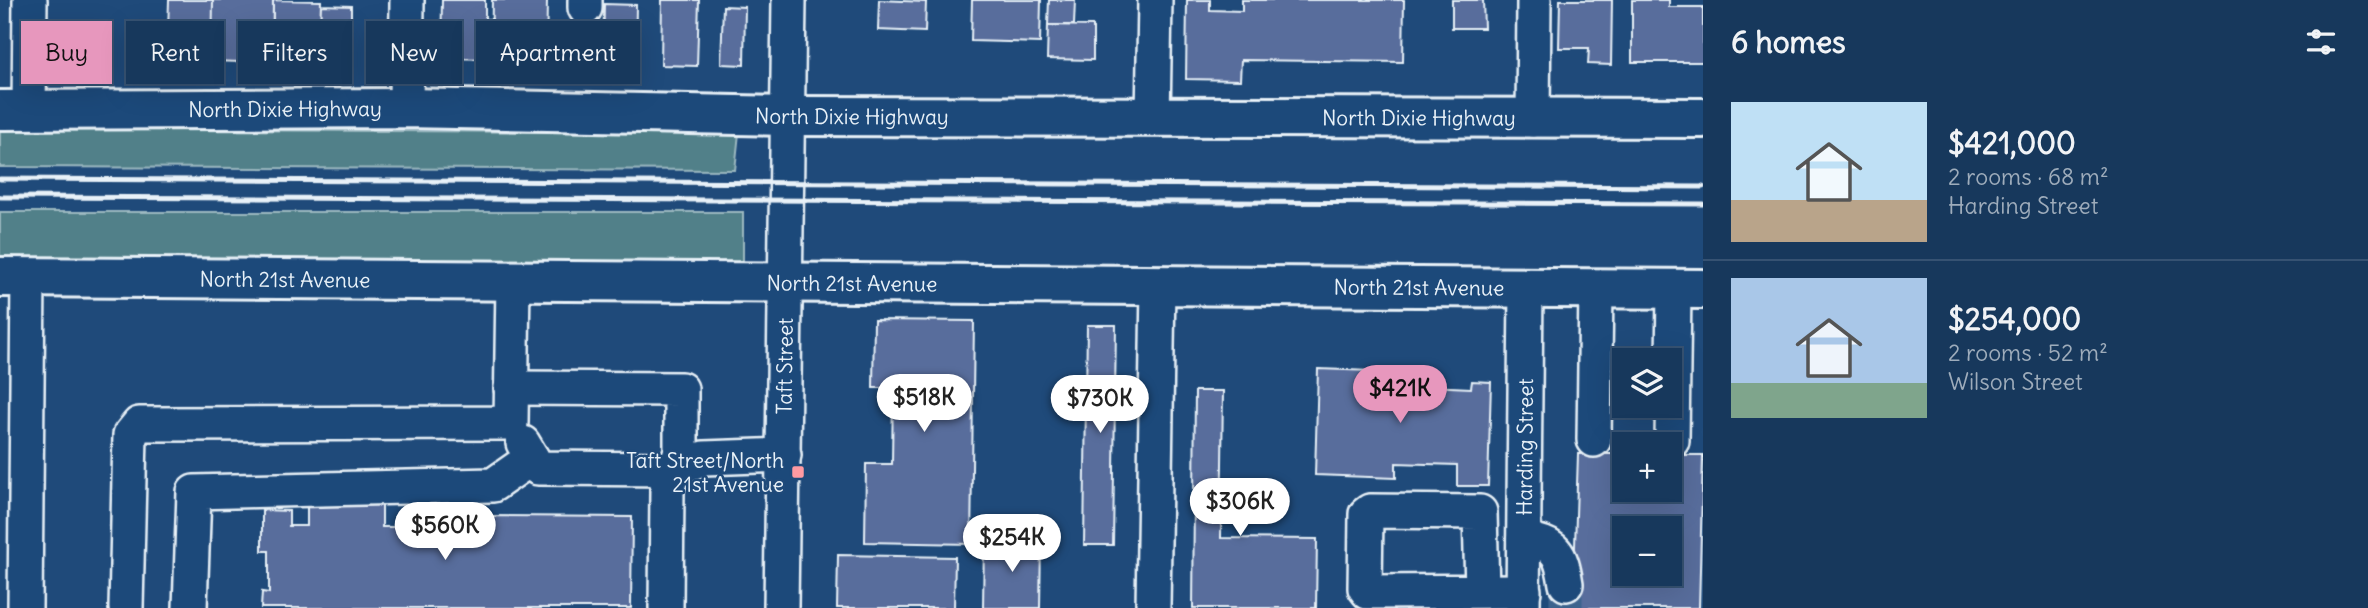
<!DOCTYPE html>
<meta charset="utf-8">
<style>
:root{--surface:#17385c;--page:#203f62;--text:#f1f3f6;--muted:#9eacbb;--line:#365272;--accent:#e797bd}
body{margin:0;font-family:Delius,sans-serif;background:var(--page);color:var(--text);height:100vh;display:flex;flex-direction:column;font-size:26px;white-space:nowrap}
*{box-sizing:border-box;margin:0}
p{font-size:23px;color:var(--muted)}
.icon{flex:none;width:38px;height:38px;fill:none;stroke:currentColor;stroke-width:2;stroke-linecap:round;stroke-linejoin:round}
.map{position:relative;flex:1;overflow:hidden}
.drawer{display:flex;flex-direction:column;background:var(--surface);width:665px}
.drawer>*{flex:none}
.top-card{position:absolute;left:21px;top:21px;width:665px;height:63px;display:flex;gap:14px}
.fabs{position:absolute;left:1612px;top:348px;display:grid;gap:14px}
.fabs a{display:grid;place-items:center;width:70px;height:70px;border-radius:0px;background:var(--surface);box-shadow:0 7px 28px #0002,0 0 0 2px var(--line);font-size:35px}
.price{position:absolute;translate:-50% -60px;padding:0 16px;border-radius:24px;background:#fff;color:#222;font-size:23px;line-height:46px;filter:drop-shadow(0 2px 4px #0008)}
.price::after{content:'';position:absolute;left:50%;top:42px;width:21px;height:16px;margin-left:-10px;background:inherit;clip-path:polygon(0 0,100% 0,50% 100%)}
.price.selected{background:var(--accent);color:#111}
ul{padding:0;list-style:none}
li{display:flex;align-items:center;gap:21px;height:175px;padding:0 28px}
li+li{border-top:2px solid var(--line)}
li span{display:grid;place-items:center;flex:none;width:196px;height:140px;border-radius:0px;color:#555}
li>.icon{margin-inline-start:auto}
span .icon{width:84px;height:84px;fill:#fffc;stroke-width:1}
li b{font-size:30px}
h2{display:flex;justify-content:space-between;align-items:center;height:84px;padding:0 28px;font-size:30px}
.pill{padding:0 24px;border-radius:0px;background:var(--surface);box-shadow:0 7px 28px #0002,0 0 0 2px var(--line);font-size:24px;line-height:63px}
.pill.selected{background:var(--accent);color:#111}
main{display:flex;flex:1;min-height:0}
.map>svg:first-child{display:block}
.green{fill:#518089;stroke:#9cb8c0;stroke-width:2}
.building{fill:#596d9c;stroke:#e8f1f8;stroke-width:2;fill-rule:evenodd}
.lines{fill:none;stroke-linecap:round;stroke-linejoin:round}
.minor-tunnel{stroke:#3d638d;stroke-width:33;stroke-dasharray:33 17;stroke-linecap:butt}
.minor-casing{stroke:#e8f1f8;stroke-width:38}
.major-casing{stroke:#e8f1f8;stroke-width:44}
.minor{stroke:#1f4a7a;stroke-width:33}
.major{stroke:#1f4a7a;stroke-width:38}
.rail{stroke:#e8f1f8;stroke-width:5}
.poi-dot{fill:#ff9aa2;stroke:#1f4a7a;stroke-width:2.5}
.labels{text-anchor:middle;dominant-baseline:central;stroke-width:5;stroke-linejoin:round;paint-order:stroke}
.street-label{font-size:21px;fill:#e8f1f8;stroke:#1f4a7a}
.poi-label{font-size:21px;fill:#e8f1f8;stroke:#1f4a7a;text-anchor:end}
</style>
<main>
<div class="map">
<svg width="1703" height="608" viewBox="0 0 1703 608">
<rect width="100%" height="100%" fill="#1f4a7a"/>
<filter id="ink" filterUnits="userSpaceOnUse"><feTurbulence type="fractalNoise" baseFrequency=".0143" numOctaves="2"/><feDisplacementMap in="SourceGraphic" scale="14" xChannelSelector="R" yChannelSelector="G"/><feConvolveMatrix kernelMatrix="1 2 1 2 8 2 1 2 1" color-interpolation-filters="sRGB"/></filter>
<g filter="url(#ink)">
<path class="green" d="M0 129 739 133 735 170 0 167Z
M0 212H743V263L0 260Z"/>
<path class="building" d="M169 0H213L212 61H167Z
M213 0H273L272 63 212 61Z
M273 0 321 1 320 30H273Z
M442 0H485V19H492L491 59 441 58Z
M492 0H547L546 60 491 59Z
M662 0H699L697 66 661 65Z
M879 0 926 2 925 32 878 30Z
M972 0H1041L1040 43 971 41Z
M1049 0H1075L1074 25H1048Z
M1187 0H1210V10L1242 11V0H1404L1403 62 1241 60 1240 80 1186 79Z
M1452 0H1483L1484 28H1452Z
M1560 0H1612L1611 65 1588 64 1589 48H1559Z
M1632 0H1669V7H1703V62H1632Z
M604 4 636 5 635 63 603 62Z
M321 5 351 6V32L320 30Z
M723 6 745 7 744 65 721 64Z
M1048 25 1093 26V60L1047 59Z
M874 320 974 321 971 544 865 542 866 464H892L893 388H873Z
M1087 325H1116L1113 545H1084Z
M1318 369 1400 372 1399 377 1430 378 1429 386 1471 388 1472 381 1491 382 1488 486H1457V465L1396 463V478L1315 475Z
M1195 391H1223L1221 538 1317 539 1316 608H1193Z
M1578 454H1624V490H1670V455H1703L1699 608H1573ZM1624 528H1670V574H1624Z
M307 503 382 504V527H409V517L463 518V538H490V516L632 517 631 608H261L262 592 269 593V551H262V510L289 511V526H307Z
M984 539 1041 540 1040 608H983Z
M838 555 955 557 954 608H837Z"/>
<g class="lines">
<path class="minor-tunnel" d="M1566 584V608"/>
<g class="minor-casing">
<g id="minor">
<path d="M585 0V8"/>
<path d="M406 108 407 0"/>
<path d="M29 110 30 0"/>
<path d="M1153 119 1155 0"/>
<path d="M1533 120 1534 0"/>
<path d="M511 388 681 389V451L667 489 666 608"/>
<path d="M1594 440 1596 288"/>
<path d="M1672 441 1674 289"/>
<path d="M523 443 538 468 675 469 704 458 784 455"/>
<path d="M1524 539C1556 544 1561 552 1566 584"/>
<path d="M1482 591 1480 512 1370 511 1366 514 1365 588 1368 592 1524 591"/>
<path d="M25 608 28 277"/>
<path d="M126 608 130 435 139 424 511 423 513 280"/>
<path d="M190 608 194 492 493 485 532 458"/>
<path id="s1" d="M781 608 789 0"/>
<path d="M1153 608 1158 284"/>
<path id="s2" d="M1523 608 1526 287"/>
</g>
</g>
<g class="major-casing">
<g id="major">
<path id="s3" d="M0 110 406 108 789 116 1703 118"/>
<path id="s4" d="M0 277 1703 289"/>
</g>
</g>
<use href="#minor" class="minor"/>
<use href="#major" class="major"/>
<path class="rail" d="M0 179 1703 187
M0 197 1703 204"/>
</g>
</g>
<rect class="poi-dot" x="791" y="465" width="14" height="14" rx="3.5"/>
<g class="labels">
<g class="street-label">
<text stroke="none"><textPath href="#s3" startOffset="285">North Dixie Highway</textPath></text>
<text stroke="none"><textPath href="#s3" startOffset="852">North Dixie Highway</textPath></text>
<text stroke="none"><textPath href="#s3" startOffset="1419">North Dixie Highway</textPath></text>
<text stroke="none"><textPath href="#s4" startOffset="285">North 21st Avenue</textPath></text>
<text stroke="none"><textPath href="#s4" startOffset="852">North 21st Avenue</textPath></text>
<text stroke="none"><textPath href="#s4" startOffset="1419">North 21st Avenue</textPath></text>
<text stroke="none"><textPath href="#s1" startOffset="242">Taft Street</textPath></text>
<text stroke="none"><textPath href="#s2" startOffset="161">Harding Street</textPath></text>
</g>
<g class="poi-label">
<text x="784" y="460">Taft Street/North<tspan x="784" dy="24">21st Avenue</tspan></text>
</g>
</g>
</svg>
<div class="fabs">
<a><svg class="icon" aria-label="layers" viewBox="0 0 24 24"><path d="M12 4l9 5-9 5-9-5zM3 14l9 5 9-5"/></svg></a>
<a>+</a>
<a>−</a>
</div>
<b class="price selected" style="left:1400px;top:425px">$421K</b>
<b class="price" style="left:924px;top:434px">$518K</b>
<b class="price" style="left:1100px;top:435px">$730K</b>
<b class="price" style="left:1240px;top:538px">$306K</b>
<b class="price" style="left:445px;top:562px">$560K</b>
<b class="price" style="left:1012px;top:574px">$254K</b>
<div class="top-card">
<a class="pill selected">Buy</a>
<a class="pill">Rent</a>
<a class="pill">Filters</a>
<a class="pill">New</a>
<a class="pill">Apartment</a>
</div>
</div>
<section class="drawer">
<h2>6 homes<svg class="icon" aria-label="filters" viewBox="0 0 24 24"><path d="M4 7h16M4 17h16"/><circle cx="9" cy="7" r="2"/><circle cx="15" cy="17" r="2"/></svg></h2>
<ul>
<li><span style="background:linear-gradient(#bfe0f5 70%,#b9a48a 0)"><svg class="icon" aria-label="home" viewBox="0 0 24 24"><path d="M3 11l9-7 9 7M6 9v11h12V9"/></svg></span><div><b>$421,000</b><p>2 rooms · 68 m²</p><p>Harding Street</p></div></li>
<li><span style="background:linear-gradient(#a9c7e8 75%,#7fa58c 0)"><svg class="icon" aria-label="home" viewBox="0 0 24 24"><path d="M3 11l9-7 9 7M6 9v11h12V9"/></svg></span><div><b>$254,000</b><p>2 rooms · 52 m²</p><p>Wilson Street</p></div></li>
</ul>
</section>
</main>
